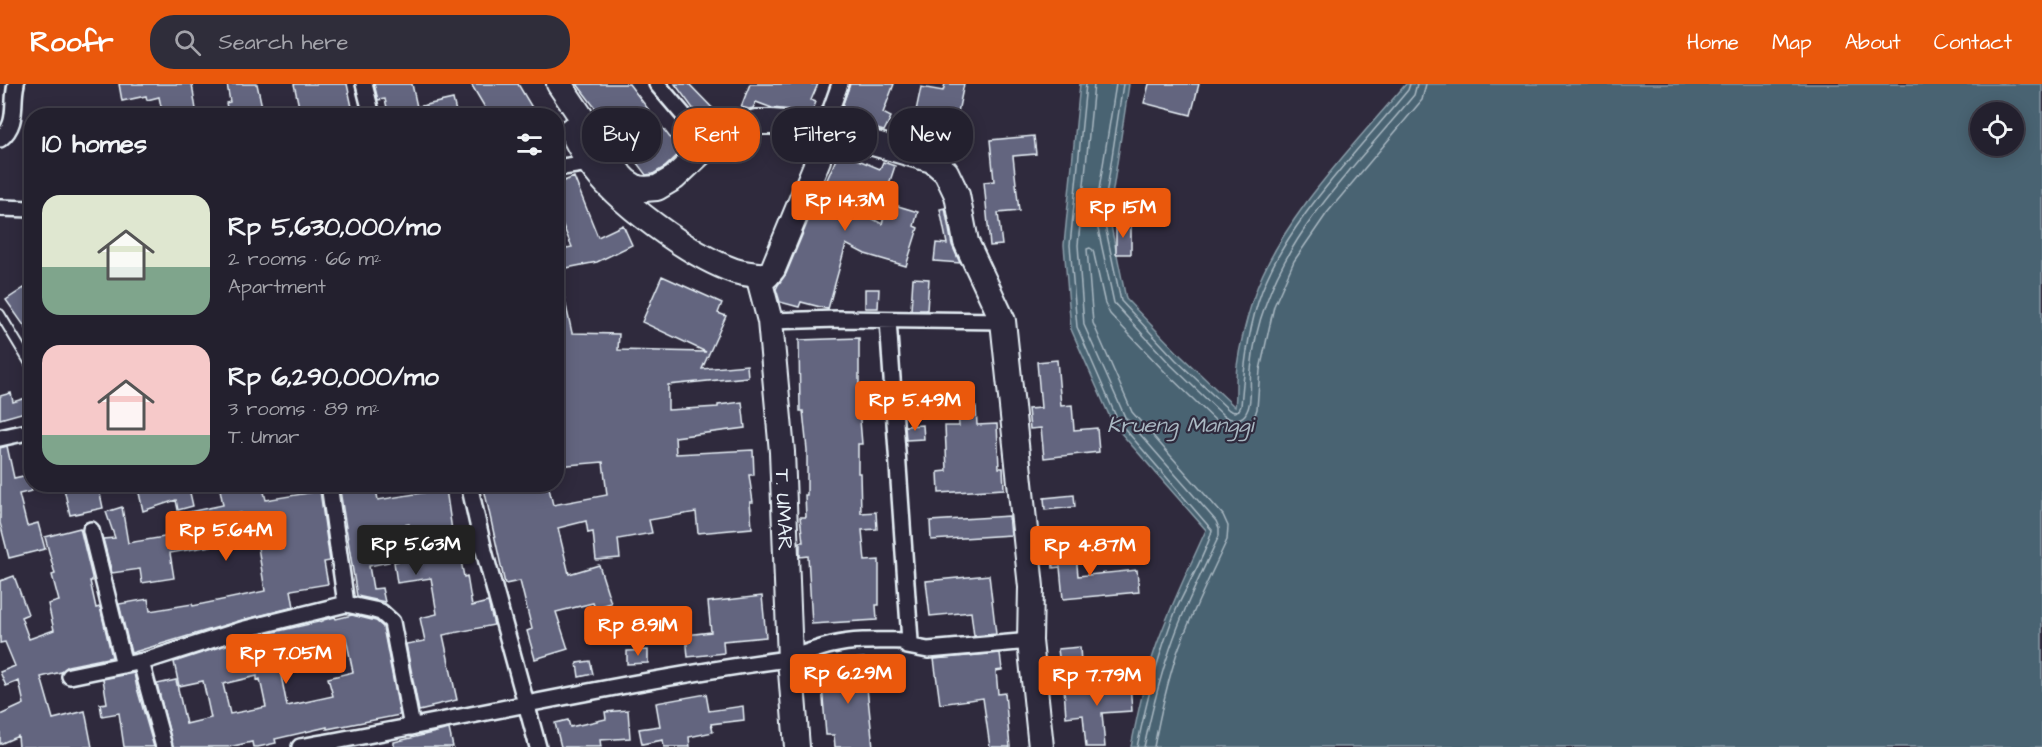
<!DOCTYPE html>
<meta charset="utf-8">
<style>
:root{--surface:#23202e;--page:#2f2d3a;--text:#f1f3f6;--muted:#a3a3aa;--line:#403e4a;--accent:#ea580c}
body{margin:0;font-family:"Architects Daughter",sans-serif;background:var(--page);color:var(--text);height:100vh;display:flex;flex-direction:column;font-size:22px;white-space:nowrap}
*{box-sizing:border-box;margin:0}
p{font-size:20px;color:var(--muted)}
.icon{flex:none;width:33px;height:33px;fill:none;stroke:currentColor;stroke-width:2;stroke-linecap:round;stroke-linejoin:round}
.map{position:relative;flex:1;overflow:hidden}
.drawer{position:absolute;left:24px;top:24px;width:540px;height:384px;display:flex;flex-direction:column;background:var(--surface);border-radius:24px;box-shadow:0 3px 15px #0003,0 0 0 2px var(--line)}
.drawer>*{flex:none}
.guide{position:absolute;left:582px;top:24px;width:570px;height:54px;display:flex;gap:12px}
.tools{position:absolute;left:1970px;top:18px;display:grid;gap:12px}
.tools a{display:grid;place-items:center;width:54px;height:54px;border-radius:50%;background:var(--surface);box-shadow:0 3px 15px #0003,0 0 0 2px var(--line);font-size:30px}
.price{position:absolute;translate:-50% -51px;padding:0 14px;border-radius:6px;background:var(--accent);color:#fff;font-size:20px;line-height:39px;filter:drop-shadow(0 2px 3px #0008)}
.price::after{content:'';position:absolute;left:50%;top:36px;width:18px;height:14px;margin-left:-9px;background:inherit;clip-path:polygon(0 0,100% 0,50% 100%)}
.price.on{background:#222;color:#fff}
ul{padding:0;list-style:none}
li{display:flex;align-items:center;gap:18px;height:150px;padding:0 18px}
li span{display:grid;place-items:center;flex:none;width:168px;height:120px;border-radius:18px;color:#555}
li>.icon{margin-inline-start:auto}
span .icon{width:72px;height:72px;fill:#fffc;stroke-width:1}
li b{font-size:26px}
h2{display:flex;justify-content:space-between;align-items:center;height:72px;padding:0 18px;font-size:26px}
.chip{padding:0 21px;border-radius:24px;background:var(--surface);box-shadow:0 3px 15px #0003,0 0 0 2px var(--line);font-size:21px;line-height:54px}
.chip.on{background:var(--accent);color:#fff}
header{display:flex;align-items:center;gap:36px;box-sizing:border-box;height:84px;padding:0 30px;background:var(--accent);color:#fff}
header strong{font-size:28px}
nav{display:flex;gap:33px;margin-inline-start:auto;font-size:21px}
.search{width:420px;height:54px;background:var(--page);display:flex;align-items:center;gap:15px;box-sizing:border-box;padding:0 21px;border-radius:24px;color:var(--muted);font-size:22px}
.map>svg:first-child{display:block}
.water{fill:#4a6372;stroke:#899ca8;stroke-width:1.5;fill-rule:evenodd}
.lines{fill:none;stroke-linecap:round;stroke-linejoin:round}
.shore{stroke:#a9b8c2;stroke-width:1.5}
.building{fill:#64657f;stroke:#e8f1f8;stroke-width:1.5;fill-rule:evenodd}
.service-casing{stroke:#e8f1f8;stroke-width:12}
.minor-casing{stroke:#e8f1f8;stroke-width:20}
.primary-casing{stroke:#e8f1f8;stroke-width:28}
.service{stroke:#2f2a3d;stroke-width:8}
.minor{stroke:#2f2a3d;stroke-width:15}
.primary{stroke:#2f2a3d;stroke-width:24}
.labels{text-anchor:middle;dominant-baseline:central;stroke-width:4.5;stroke-linejoin:round;paint-order:stroke}
.street-label{font-size:21px;fill:#e8f1f8;stroke:#2f2a3d}
.water-label{font-size:22px;font-style:italic;fill:#a9b8c2;stroke:#2f2a3d}
</style>
<header>
<strong>Roofr</strong>
<div class="search"><svg class="icon" aria-label="search" viewBox="0 0 24 24"><circle cx="10" cy="10" r="6"/><path d="M15 15l6 6"/></svg>Search here</div>
<nav><a>Home</a><a>Map</a><a>About</a><a>Contact</a></nav>
</header>
<div class="map">
<svg width="2042" height="663" viewBox="0 0 2042 663">
<rect width="100%" height="100%" fill="#2f2a3d"/>
<filter id="ink" filterUnits="userSpaceOnUse"><feTurbulence type="fractalNoise" baseFrequency=".0167" numOctaves="2"/><feDisplacementMap in="SourceGraphic" scale="12" xChannelSelector="R" yChannelSelector="G"/><feConvolveMatrix kernelMatrix="1 2 1 2 8 2 1 2 1" color-interpolation-filters="sRGB"/></filter>
<g filter="url(#ink)">
<path class="water" d="M1080 0H1129L1109 132 1126 215 1181 272 1235 323C1237 310 1235 296 1237 282 1240 260 1246 237 1253 215 1278 138 1353 62 1406 0H2042V663H1131C1138 628 1145 594 1157 560 1171 521 1189 484 1206 446L1113 340 1071 245 1064 161ZM1980 28H2013V62H1980Z"/>
<g class="lines">
<path class="shore" d="M1086 0 1070 161 1077 243 1118 337 1212 446C1207 469 1186 503 1176 526 1158 570 1147 616 1137 663
M1094 0 1078 161 1084 241 1125 333 1216 437 1219 444V452C1201 490 1182 528 1169 568 1158 599 1151 631 1144 663
M1116 0 1095 131 1114 219 1171 281 1224 332C1232 337 1243 337 1247 327 1253 316 1249 298 1251 286 1253 264 1258 240 1266 219 1293 141 1363 73 1414 11L1417 0
M1123 0 1103 132 1121 217 1176 276 1229 326 1234 328 1239 326 1241 322C1244 286 1247 253 1258 218 1281 143 1358 67 1408 6L1410 0
M1154 663C1160 631 1167 600 1177 569 1191 530 1210 493 1227 456L1228 442 1223 431 1132 328 1093 239 1087 165 1090 164 1093 166 1105 220 1110 230 1165 288 1218 339 1231 344 1247 341 1254 334 1257 325 1260 286 1274 222 1294 177 1327 129 1422 16 1426 0"/>
</g>
<path class="building" d="M119 0H192L197 32H163L159 13 147 16 146 12 122 17Z
M227 0H257L264 32H229L226 19 230 18Z
M294 0H347L354 32H301Z
M374 0H412L417 23 453 15 457 32H389L385 15 378 16Z
M471 0H518L537 32H490Z
M577 0H629L681 68 665 83 653 90 646 91Z
M675 0H689L723 35 708 45Z
M750 0H818L811 16 816 18 812 28 772 24 756 18 753 24 749 25 741 23Z
M850 0H894L883 29 891 33 884 47 838 34Z
M945 0H964L951 61 924 55 923 59 910 55 921 3 943 7Z
M1149 0H1199L1191 31 1144 19Z
M1034 52 1036 70 1013 72 1019 127 998 129 1002 161 990 162 984 98 994 97 990 56Z
M839 68 880 85 883 78 895 82 885 112 865 105 856 126 882 140 888 119 918 128 914 142 918 144 906 182 865 170 846 160 828 225 801 218 799 223 780 218 776 205 778 201 786 190 824 98H826Z
M574 93 598 153 623 141 632 161 597 178 556 186V166L572 163 556 125V100Z
M945 124 952 161 960 179 934 177 936 159 947 160 940 125Z
M1116 139 1131 140V170H1116Z
M662 192 722 219 718 229 726 232 702 285 747 281 748 293 668 301V326L718 323V321L742 318 745 344 675 353 676 370 753 366 754 391H749L753 418H750L752 444 698 449 696 428 649 436 652 449 618 455 620 474 596 476 593 448 588 449 586 437 558 444 569 490 599 481 611 519 595 524 593 519 556 528 568 565 535 575 527 547 532 545 520 497 505 500 483 400H548L553 421 607 411 603 378 556 382V203H562L572 249 619 250 618 266 706 268 642 238Z
M913 194 929 195 927 226H911Z
M24 204 32 216V253L6 216Z
M865 205H879L878 224H865Z
M859 254V302L862 324H859L862 360H858V389H860L861 429 876 428 877 445 862 446 865 477 879 476V521H876L877 536 812 540 808 472 800 473V458H803L800 433H806L805 411H807V366L803 327H800L799 256Z
M1057 276 1061 322 1072 321 1074 346 1097 344 1099 368 1044 374 1041 344 1030 345 1028 325 1041 324 1037 278Z
M11 309 13 318 32 312V326L0 335V312Z
M976 323 977 341 997 340 999 384H1003L1004 405 939 409 938 388 947 387 945 342H959L958 324Z
M923 341 924 355 906 356 905 342Z
M7 362 14 394 32 390V407L19 410 27 442 38 439 45 465 9 474 0 439V364Z
M63 400H98L103 424 70 431Z
M137 400H188L193 422 178 426 176 416 143 427Z
M219 400H238L239 405 262 400 266 416 320 407 330 477 324 478 328 500 291 506 294 523 242 536 131 569 119 520 148 515 150 527 192 520 193 522 265 507 257 457 247 459 240 429 207 437 211 462 170 469 174 494 142 499 140 485 112 489 103 455 115 454 106 428 122 423 128 459 189 449 184 429 223 421Z
M339 400H375L378 416 446 405 455 467 459 466 464 493 467 492 472 522 488 518 494 541 443 551 457 616 431 622 432 624 419 627 406 560 425 557 420 534 437 530 431 494 397 499 394 478 415 474 409 440 383 444 389 478 369 482 373 505 382 504 385 518 357 512Z
M1074 411 1075 423 1045 426 1044 414Z
M1009 432 1011 451 931 456 930 437Z
M80 444 92 493V497H90L96 524 100 523 112 573 68 582 61 588 41 593 53 635 85 627 92 663H19L18 652 0 660V631L24 620 19 597 6 602 0 588 15 582 5 558 0 559V497L14 492 28 530 21 533 29 555 54 546 48 520 59 517 52 491 55 490 45 453Z
M1075 459 1078 492 1137 486 1139 508 1063 515 1060 483 1053 484 1051 462Z
M989 491 996 550 974 552 971 528 930 532 926 497Z
M762 512 766 553 723 557 724 569 688 573 686 551 711 548 708 518Z
M352 531 376 537 383 543 400 631 327 645V643L275 655 276 659 258 663H253L252 658 229 663H173L157 600 176 596 186 640 211 634 203 597 179 602 174 578 248 554 323 537V536L335 533 336 535ZM346 554 353 588 328 594 333 612 287 622 281 591 301 587 296 565ZM257 592V596L260 595 266 623 230 630 223 600Z
M1080 563 1081 579 1060 581 1058 565Z
M648 566V579L627 580V567Z
M1000 569 1002 586 996 587 998 610 1005 609 1010 663H990L983 614 940 620 934 575Z
M864 574 873 663H835L834 651H826L822 602H829L828 581 840 580V576Z
M590 577 593 590 579 593 577 579Z
M134 589 137 604 154 663H124L119 629 102 632 100 620 107 619 103 595Z
M1130 598 1132 627 1102 629 1105 663H1086L1083 631 1066 633 1064 604Z
M706 610 709 627 743 622 744 636 711 640 713 648 689 653 690 663H664L663 656 642 660 639 645 660 642 656 619Z
M628 626 630 654 600 656 601 663H561L555 639 568 636 570 643 606 635 605 628Z
M449 645 453 663H394V658Z"/>
<g class="lines">
<g class="service-casing">
<path id="service" d="M0 230 32 283"/>
</g>
<g class="minor-casing">
<path id="minor" d="M364 0 372 32
M657 0 709 61
M824 45 840 0
M0 55C19 40 11 20 16 0
M556 84 589 79
M0 124 32 125
M888 236 910 557
M770 237 838 235 1003 237
M0 354 32 347
M329 400 346 520
M469 400 484 467 538 663
M91 446 124 581
M141 578 164 663
M70 592 148 576 245 545 346 520 374 526 381 528 392 538 412 643
M300 663C460 636 618 598 780 576 798 573 814 565 832 561 857 555 884 557 910 557L907 562 928 566 1030 557"/>
</g>
<g class="primary-casing">
<g id="primary">
<path d="M559 0 621 92 626 97 637 104 644 105 657 104 674 94 709 61 731 47 756 38H771L797 40 824 45 932 76 946 88 957 111 966 158 1003 237 1031 503 1030 557 1041 663"/>
<path d="M571 46C577 57 582 68 589 78 615 117 691 172 735 187 745 190 757 191 767 192L773 185 818 76 824 45"/>
<path id="s1" d="M758 191 770 237 782 368 790 575 797 663"/>
</g>
</g>
<use href="#service" class="service"/>
<use href="#minor" class="minor"/>
<use href="#primary" class="primary"/>
</g>
</g>
<g class="labels">
<g class="street-label">
<text stroke="none"><textPath href="#s1" startOffset="237">T. UMAR</textPath></text>
</g>
<g class="water-label">
<text x="1180" y="341">Krueng Manggi</text>
</g>
</g>
</svg>
<div class="tools">
<a><svg class="icon" aria-label="locate" viewBox="0 0 24 24"><circle cx="12" cy="12" r="6"/><path d="M12 2v4M12 18v4M2 12h4M18 12h4"/></svg></a>
</div>
<b class="price" style="left:845px;top:148px">Rp 14.3M</b>
<b class="price" style="left:1123px;top:155px">Rp 15M</b>
<b class="price" style="left:915px;top:348px">Rp 5.49M</b>
<b class="price" style="left:226px;top:478px">Rp 5.64M</b>
<b class="price on" style="left:416px;top:492px">Rp 5.63M</b>
<b class="price" style="left:1090px;top:493px">Rp 4.87M</b>
<b class="price" style="left:638px;top:573px">Rp 8.91M</b>
<b class="price" style="left:286px;top:601px">Rp 7.05M</b>
<b class="price" style="left:848px;top:621px">Rp 6.29M</b>
<b class="price" style="left:1097px;top:623px">Rp 7.79M</b>
<div class="guide">
<a class="chip">Buy</a>
<a class="chip on">Rent</a>
<a class="chip">Filters</a>
<a class="chip">New</a>
</div>
<section class="drawer">
<h2>10 homes<svg class="icon" aria-label="filters" viewBox="0 0 24 24"><path d="M4 7h16M4 17h16"/><circle cx="9" cy="7" r="2"/><circle cx="15" cy="17" r="2"/></svg></h2>
<ul>
<li><span style="background:linear-gradient(#dfe7d0 60%,#7fa58c 0)"><svg class="icon" aria-label="home" viewBox="0 0 24 24"><path d="M3 11l9-7 9 7M6 9v11h12V9"/></svg></span><div><b>Rp 5,630,000/mo</b><p>2 rooms · 66 m²</p><p>Apartment</p></div></li>
<li><span style="background:linear-gradient(#f6c9c9 75%,#7fa58c 0)"><svg class="icon" aria-label="home" viewBox="0 0 24 24"><path d="M3 11l9-7 9 7M6 9v11h12V9"/></svg></span><div><b>Rp 6,290,000/mo</b><p>3 rooms · 89 m²</p><p>T. Umar</p></div></li>
</ul>
</section>
</div>
